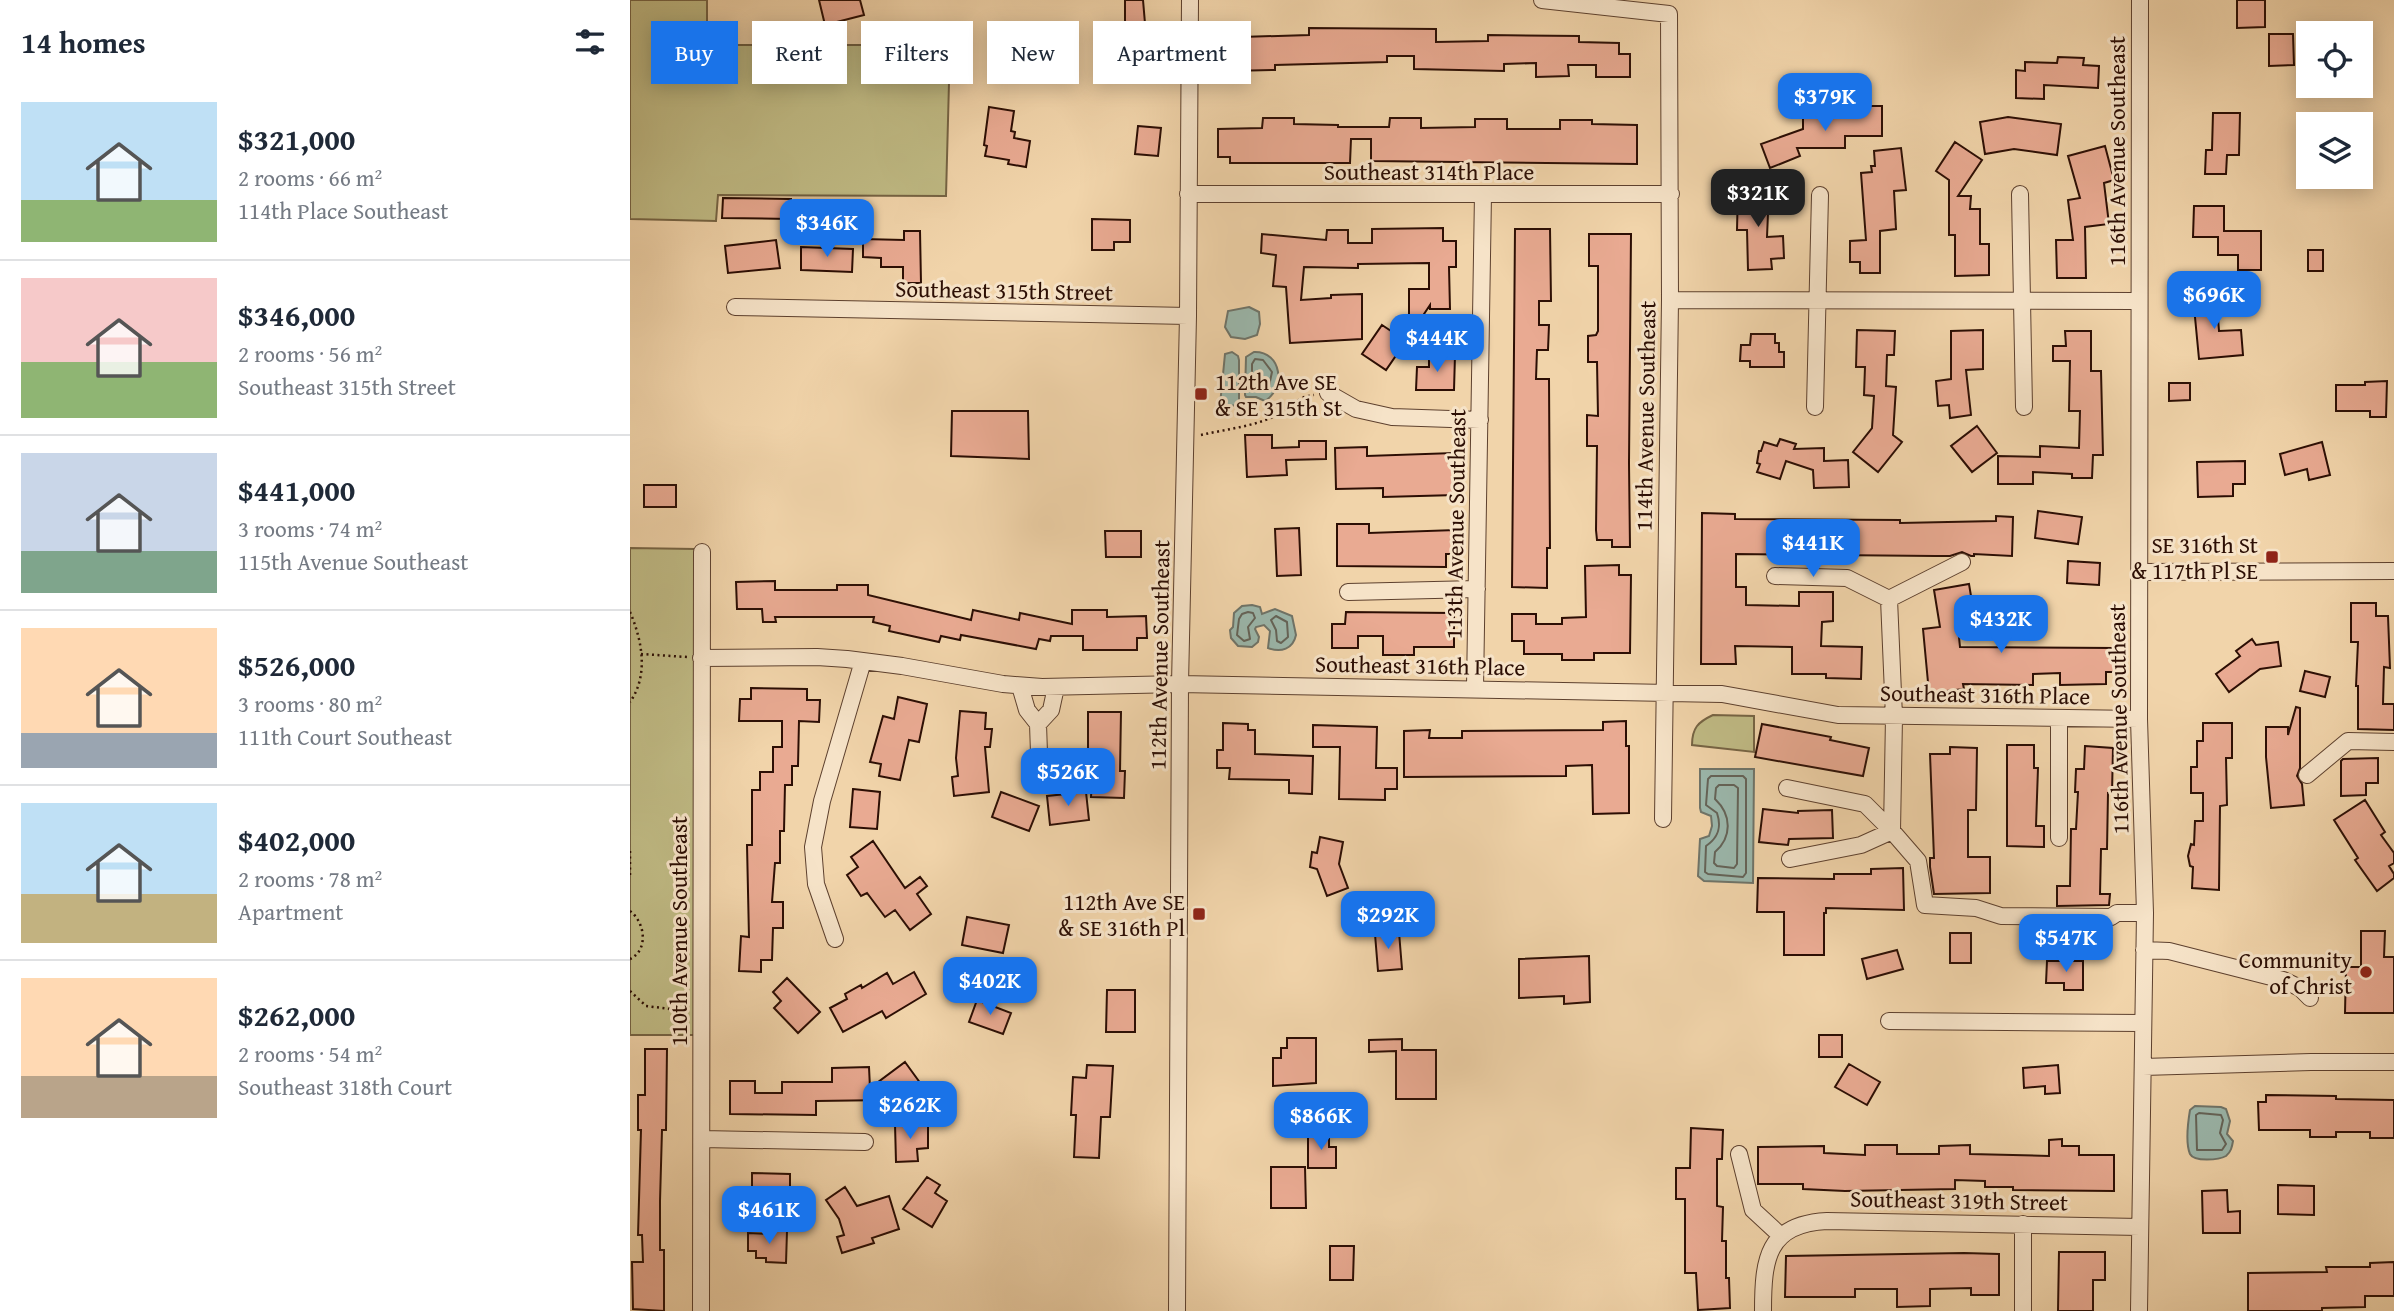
<!DOCTYPE html>
<meta charset="utf-8">
<style>
:root{--surface:#fff;--page:#f6f6f7;--text:#1f2937;--muted:#747a83;--line:#e0e1e3;--accent:#1a73e8}
body{margin:0;font-family:"Gentium Book Plus",serif;background:var(--page);color:var(--text);height:100vh;display:flex;flex-direction:column;font-size:26px;white-space:nowrap}
*{box-sizing:border-box;margin:0}
p{font-size:23px;color:var(--muted)}
.icon{flex:none;width:38px;height:38px;fill:none;stroke:currentColor;stroke-width:2;stroke-linecap:round;stroke-linejoin:round}
.map{position:relative;flex:1;overflow:hidden}
.drawer{display:flex;flex-direction:column;background:var(--surface);width:630px}
.drawer>*{flex:none}
.banner{position:absolute;left:21px;top:21px;width:665px;height:63px;display:flex;gap:14px}
.tools{position:absolute;left:1666px;top:21px;display:grid;gap:14px}
.tools a{display:grid;place-items:center;width:77px;height:77px;border-radius:0px;background:var(--surface);box-shadow:0 4px 18px #0003;font-size:35px}
.price{position:absolute;translate:-50% -60px;padding:0 16px;border-radius:14px;background:var(--accent);color:#fff;font-size:23px;line-height:46px;filter:drop-shadow(0 2px 4px #0008)}
.price::after{content:'';position:absolute;left:50%;top:42px;width:21px;height:16px;margin-left:-10px;background:inherit;clip-path:polygon(0 0,100% 0,50% 100%)}
.price.on{background:#222;color:#fff}
ul{padding:0;list-style:none}
li{display:flex;align-items:center;gap:21px;height:175px;padding:0 21px}
li+li{border-top:2px solid var(--line)}
li span{display:grid;place-items:center;flex:none;width:196px;height:140px;border-radius:0px;color:#555}
li>.icon{margin-inline-start:auto}
span .icon{width:84px;height:84px;fill:#fffc;stroke-width:1}
li b{font-size:30px}
h2{display:flex;justify-content:space-between;align-items:center;height:84px;padding:0 21px;font-size:30px}
.chip{padding:0 24px;border-radius:0px;background:var(--surface);box-shadow:0 4px 18px #0003;font-size:24px;line-height:63px}
.chip.on{background:var(--accent);color:#fff}
main{display:flex;flex:1;min-height:0}
.map>svg:first-child{display:block}
.green{fill:#c0bb85;stroke:#766444;stroke-width:2}
.water{fill:#9bb8ad;stroke:#6f7469;stroke-width:2}
.lines{fill:none;stroke-linecap:round;stroke-linejoin:round}
.shore{stroke:#646358;stroke-width:2}
.building{fill:#e9aa92;stroke:#2c0e04;stroke-width:2}
.minor-casing{stroke:#5d402e;stroke-width:18}
.path{stroke:#2c0e04;stroke-width:2.5;stroke-dasharray:2 3.5;stroke-linecap:butt}
.minor{stroke:#f6e3c8;stroke-width:16}
.poi-dot{fill:#8f2418;stroke:#f6e3c8;stroke-width:2.5}
.labels{text-anchor:middle;dominant-baseline:central;stroke-width:6;stroke-linejoin:round;paint-order:stroke}
.street-label{font-size:23px;fill:#2c0e04;stroke:#f6e3c8}
.poi-label{font-size:23px;fill:#2c0e04;stroke:#f6e3c8;text-anchor:end}
</style>
<main>
<section class="drawer">
<h2>14 homes<svg class="icon" aria-label="filters" viewBox="0 0 24 24"><path d="M4 7h16M4 17h16"/><circle cx="9" cy="7" r="2"/><circle cx="15" cy="17" r="2"/></svg></h2>
<ul>
<li><span style="background:linear-gradient(#bfe0f5 70%,#8fb573 0)"><svg class="icon" aria-label="home" viewBox="0 0 24 24"><path d="M3 11l9-7 9 7M6 9v11h12V9"/></svg></span><div><b>$321,000</b><p>2 rooms · 66 m²</p><p>114th Place Southeast</p></div></li>
<li><span style="background:linear-gradient(#f6c9c9 60%,#8fb573 0)"><svg class="icon" aria-label="home" viewBox="0 0 24 24"><path d="M3 11l9-7 9 7M6 9v11h12V9"/></svg></span><div><b>$346,000</b><p>2 rooms · 56 m²</p><p>Southeast 315th Street</p></div></li>
<li><span style="background:linear-gradient(#c9d6e8 70%,#7fa58c 0)"><svg class="icon" aria-label="home" viewBox="0 0 24 24"><path d="M3 11l9-7 9 7M6 9v11h12V9"/></svg></span><div><b>$441,000</b><p>3 rooms · 74 m²</p><p>115th Avenue Southeast</p></div></li>
<li><span style="background:linear-gradient(#ffd9b3 75%,#9aa5b1 0)"><svg class="icon" aria-label="home" viewBox="0 0 24 24"><path d="M3 11l9-7 9 7M6 9v11h12V9"/></svg></span><div><b>$526,000</b><p>3 rooms · 80 m²</p><p>111th Court Southeast</p></div></li>
<li><span style="background:linear-gradient(#bfe0f5 65%,#c2b280 0)"><svg class="icon" aria-label="home" viewBox="0 0 24 24"><path d="M3 11l9-7 9 7M6 9v11h12V9"/></svg></span><div><b>$402,000</b><p>2 rooms · 78 m²</p><p>Apartment</p></div></li>
<li><span style="background:linear-gradient(#ffd9b3 70%,#b9a48a 0)"><svg class="icon" aria-label="home" viewBox="0 0 24 24"><path d="M3 11l9-7 9 7M6 9v11h12V9"/></svg></span><div><b>$262,000</b><p>2 rooms · 54 m²</p><p>Southeast 318th Court</p></div></li>
</ul>
</section>
<div class="map">
<svg width="1764" height="1311" viewBox="0 0 1764 1311">
<rect width="100%" height="100%" fill="#f1d4aa"/>
<filter id="stains"><feTurbulence type="fractalNoise" baseFrequency=".00286" numOctaves="4"/><feColorMatrix values="0 0 0 0 .2 0 0 0 0 .09 0 0 0 0 .02 0 0 0 .5 -.17"/></filter>
<radialGradient id="worn" r=".72"><stop offset=".6" stop-color="#630" stop-opacity="0"/><stop offset="1" stop-color="#630" stop-opacity=".3"/></radialGradient>
<path class="green" d="M0 0H77V45H320L316 196 88 195 86 221 0 219Z
M0 548 65 549 64 1035H0Z
M1083 715 1124 716V752L1062 745C1062 728 1068 722 1083 715Z"/>
<path class="water" d="M619 307 629 312 630 324 627 335 615 339 601 337 595 327 598 311Z
M602 352 608 356 609 360V404L594 408 590 405 595 354Z
M624 352C652 351 656 388 635 401L626 397H616L615 395 616 357Z
M622 605 630 607 632 614 645 609 662 616 666 635C663 649 651 653 638 648L640 631 634 625 626 627 625 629 629 637 628 642 622 647 608 646 601 638 600 630 603 627 604 613 612 606Z
M1070 769H1124L1123 883 1074 881 1068 876 1070 839 1079 836 1082 826 1081 816 1071 812 1070 808Z
M1565 1106 1591 1107 1596 1109 1600 1121 1597 1134 1603 1141C1602 1147 1601 1152 1596 1156 1589 1160 1564 1162 1560 1154 1555 1142 1558 1122 1560 1110Z"/>
<g class="lines">
<path class="shore" d="M625 359 633 360 642 372 639 386 635 392 622 387V364Z
M618 612 623 613 625 618 618 627 620 639 614 641 607 635 609 619 612 614Z
M646 616 657 622 658 637 651 643 647 641 646 630 641 620Z
M1081 776H1113L1116 779V873L1113 877 1078 874 1075 872 1076 846C1088 838 1092 828 1087 813L1076 805 1078 779Z
M1089 785H1104L1108 788 1107 864 1104 868 1087 866 1084 863 1085 852C1102 837 1102 815 1085 799L1086 788Z
M1569 1113 1591 1115 1593 1120 1590 1133 1596 1144 1592 1150H1567L1566 1115Z"/>
</g>
<path class="building" d="M189 0H230L234 15 195 25Z
M495 0H513L517 47 503 49 505 64 484 66 481 33 495 32Z
M1607 0H1635V27L1607 28Z
M679 28 806 29V42L858 41V35L949 36V42L989 43V54H1000V77H966V65H938L939 76 906 77V63L874 64V71L784 69V56H757V62L645 65V70L600 71V48H611V37L679 35Z
M1639 34H1663L1664 65 1639 66Z
M1428 57 1454 58 1453 65 1469 66 1468 88 1414 85V99L1386 98V70L1395 71V62L1427 63Z
M1220 106H1252V136H1215V148H1167L1170 156 1140 168 1131 144 1173 129V116H1220Z
M359 107 384 111 381 131 385 132 384 138 400 141 396 167 378 164 379 160 355 156 357 146 354 145Z
M1583 113H1610L1609 155H1597L1596 174H1575L1576 150H1582Z
M1378 117 1431 124 1427 155 1384 149 1355 154 1350 122Z
M633 118H664V124L708 125V127H759L760 118H791V128L845 127V119H877V129H930V120H962V124L1007 125V164L741 161V139H721L720 163H600V157H588V129L632 128Z
M508 126 531 128 528 156 505 154Z
M1325 142 1352 160 1328 196H1341L1340 209H1350V244H1359V275L1325 276V235H1319V180L1306 171Z
M1475 146 1484 180 1474 183 1479 224 1455 227 1456 278H1427L1426 240H1443L1438 200 1450 198 1438 156Z
M1271 148 1276 190 1264 191 1266 229 1250 231V273H1230V262H1220V241L1236 240 1231 173 1242 172 1241 166H1245L1244 151Z
M1108 188 1139 189 1137 237 1153 236 1154 258 1141 259 1142 269 1118 270 1117 230H1107Z
M93 198 161 199 160 219 92 218Z
M1564 206H1594V231H1631V270H1608V255H1588V237H1563Z
M462 219 500 220V242H484V250H462Z
M813 228V241H826V267H819L820 309H800V305L790 320H779V289H799V263L728 264V268L674 267 671 300 701 298V295L732 294V339L660 343 656 287 643 286 646 255 631 253 632 234 696 240 697 230H718V243H742V229Z
M885 229H920L921 301H909V325H919L918 350H907L906 379H919L920 548H917V588L882 587Z
M274 231H290L291 283H273V267H251V258L233 257V239L274 240Z
M959 234H1001L999 463 1000 547H982V540H967L966 530 967 446H957V415L968 416 967 362H958V336L966 335 968 331V266H959Z
M146 240 150 268 98 273 95 246Z
M171 247 223 249 222 272 171 270Z
M1678 250H1693V271H1678Z
M1586 293 1589 331 1611 330 1613 355 1569 359 1563 296Z
M752 325 776 341 756 370 732 354Z
M1227 330 1265 331 1264 355H1257L1256 386 1266 387 1263 435 1272 442 1248 472 1223 452 1242 428 1244 396 1234 395 1235 367H1226Z
M1353 330V369L1336 370 1341 415 1320 418 1319 405 1308 406 1306 381 1321 379V331Z
M1435 331H1461V371H1471L1473 455H1463L1462 478H1442V474L1403 472V484H1368V456L1410 457V446L1449 448 1450 411H1439L1440 361H1423V346H1436Z
M1121 334H1145V343H1149V352H1154V367H1120V361H1110L1111 345H1120Z
M799 355H825L824 390H786L787 367H799Z
M1757 381 1756 417H1740V411H1706V385H1735V382Z
M1539 383H1560V400L1539 401Z
M322 411H398L399 459 321 456Z
M1347 426 1367 453 1342 472 1321 446Z
M615 435H642V448L669 447V441H696V459L656 460 657 475 617 477Z
M1150 439 1166 444 1164 449 1194 448V461L1218 460 1219 487 1184 488 1183 470 1156 461 1150 479 1127 472 1130 464 1127 463 1129 451H1131L1134 442 1147 446Z
M1692 442 1700 475 1679 480 1677 469 1655 475 1650 454Z
M737 447V456L824 453 826 495 753 497V488L706 489 705 448Z
M1615 461V484H1603V496L1568 497 1567 462Z
M14 485H46V507H14Z
M1408 511 1452 517 1448 544 1405 538Z
M1072 513 1105 514V519L1270 520V523L1366 521V516L1383 517 1382 556 1344 554V556H1341L1332 552 1320 556H1305L1106 554V587H1116V605L1169 606V592H1203V621L1192 622 1191 646 1232 647 1231 679 1196 678V674H1162V647L1105 646 1106 664H1071Z
M707 524H739V533L826 530V554H816V567L707 566Z
M669 528 671 575 647 576 645 529Z
M475 531H511V557H476Z
M1438 561 1470 563 1469 585 1437 583Z
M989 565V575H1001L1000 653H964V660H932V654H894V641H882V614H906V624H932V618L956 617 955 566Z
M145 581V590H207V585H238V595L341 620 343 610 389 620 390 613 442 624V610H477V617L516 616 517 638H507V650H453V636H421L420 641 409 639 406 649 331 635 330 640 311 636 309 642 259 631 260 626 243 622 244 617H145L146 622H133L132 609H107L106 582Z
M1339 584 1344 614 1327 617 1330 647 1486 648V672H1476V684L1430 685V673L1403 674V685L1333 684 1334 689 1299 693 1293 629 1310 627 1304 590Z
M1721 603H1746V616H1758L1760 668 1754 667 1753 704H1764V730L1728 729V686H1726L1728 642H1721Z
M716 612 824 613V647H784V655H753V636H728V648H702V624H715Z
M1622 639 1626 645 1648 642 1651 666 1630 669 1599 692 1586 674 1610 656 1606 651Z
M1675 671 1700 677 1695 697 1670 691Z
M121 688 177 689V700H190L189 722 169 721 168 766H162V785H155L154 831H150V863H145L142 902H153V928H143L142 960H131V972L109 971 111 936 119 937 117 845H122V790H130V772H143V747H152V721H109L110 699H121Z
M268 697 297 704 289 742 279 740 270 780 249 776 251 764 240 762 253 716 264 719Z
M1666 707 1670 708V768L1667 776 1672 784 1674 805 1641 808 1636 757V727H1658V735Z
M330 711 356 713 355 729H362L360 747H355L359 792 324 796 322 777 328 776 326 758Z
M458 712H491L490 771H495L494 798 461 797 464 749H458Z
M996 721V746H999V813L963 814 962 765 936 766V776L774 777V731L800 730 799 738H832V731L973 730V722Z
M593 723 618 724V730H625V754L683 756 682 794 659 793V780L599 779 600 768H587V750H593Z
M1573 723H1602V758H1596L1597 805 1590 806 1589 890 1562 888 1563 867 1560 866 1558 856 1561 844 1564 845 1565 821H1573V793H1561V767H1567V741H1573Z
M1132 724 1201 737 1200 740 1239 748 1233 776 1125 757Z
M683 725 747 727 746 768H767V789H755V800L709 799 710 747H683Z
M1377 745H1404V768H1408L1406 826H1414V847L1377 846Z
M1455 746 1483 748 1482 793H1478L1477 849H1471L1470 894H1480L1479 905 1427 906V886H1440L1441 829H1446L1448 792H1445L1446 769H1454Z
M1320 747 1347 748 1346 810H1338V857H1360V893L1304 894 1300 867V858H1304L1300 754H1320Z
M1748 758V783H1736V795L1711 796V761L1713 759Z
M223 789 250 792 247 829 220 827Z
M371 792 409 806 399 831 362 817Z
M456 792 459 820 420 825 417 796Z
M1735 800 1755 832 1751 835 1764 853V863L1759 866 1764 874V878L1747 891 1725 860 1728 858 1704 820Z
M1133 809 1168 813V811L1202 810 1203 838 1159 839 1158 845 1129 842Z
M690 837 713 842 709 864 718 888 697 896 687 869 680 867 682 852 687 853Z
M243 841 275 888 290 877 297 886 287 894 301 914 280 930 265 910 255 917 237 893 231 896 217 875 228 867 221 857Z
M1273 868 1274 910 1196 908V913H1194V955H1154V912H1127L1128 878 1204 879V874H1241V869Z
M337 917 379 925 373 953 332 945Z
M1731 931H1755L1754 957H1764V1013H1715L1716 967H1731Z
M769 932 772 969 748 971 745 934Z
M1320 933H1341V963H1320Z
M1267 950 1273 969 1237 979 1232 959Z
M959 956 960 1002 934 1004V996L889 998V959Z
M1417 961H1453V990H1434V983H1416Z
M284 972 296 994 256 1018 252 1011 213 1032 200 1008 217 999 215 994 231 985 232 988 257 973 263 984Z
M157 978 190 1012 168 1033 144 1008 151 1001 143 992Z
M477 990H505V1032H476Z
M347 1000 381 1013 373 1034 339 1022Z
M1189 1035H1212V1057H1189Z
M657 1038H686V1083L643 1086V1058H651V1048H657Z
M772 1039V1050H806V1099H766V1051L739 1052V1040Z
M15 1049H37L36 1130H32L30 1201V1250H34V1311L3 1309 2 1262H13L12 1235H8L11 1130H8V1095H15Z
M275 1062 296 1091 280 1103 282 1106 269 1116 258 1100 186 1101V1115L100 1114V1081H125V1093H152V1082H202V1068L239 1067 240 1088Z
M1219 1064 1250 1082 1237 1105 1205 1087Z
M457 1065 483 1066 480 1117H471L469 1158 444 1157 446 1115H441L443 1077 456 1078Z
M1428 1065 1430 1093 1415 1094V1086L1394 1088 1393 1068Z
M1636 1095 1706 1096V1099L1764 1100V1138H1740V1132H1706V1137H1680V1130H1629L1628 1102H1636Z
M265 1124H298V1148L287 1149 288 1161 266 1162Z
M1061 1128 1093 1130 1092 1159H1087V1206L1093 1207 1092 1241H1096V1278H1099L1100 1308 1068 1310 1066 1273H1055V1199H1046V1168H1060Z
M678 1134H699V1147H706V1168H678Z
M1432 1139V1146H1449V1155H1484V1191L1383 1190V1187H1355V1181L1325 1180V1189L1215 1191 1173 1189V1184H1128V1147L1194 1146V1153L1235 1155V1145H1267V1154H1309V1146L1340 1145V1154L1419 1156V1140Z
M641 1167H675L676 1208H641Z
M122 1173 160 1174V1197H147V1209H122Z
M297 1177 310 1185 305 1193 317 1201 302 1227 273 1209Z
M1648 1185 1684 1186V1215L1648 1214Z
M215 1187 227 1206 259 1196 269 1229 242 1238 244 1243 212 1253 207 1237 214 1235 209 1219 196 1200Z
M1597 1190 1598 1212 1610 1211V1233H1573L1572 1191Z
M142 1230 157 1231 156 1263 136 1262V1258H126V1251H118V1233L142 1234Z
M700 1246H724L723 1280H700Z
M1429 1252H1475V1280H1463V1311H1428Z
M1334 1253 1369 1254V1295H1341V1288L1300 1289V1306L1267 1307V1289H1225V1297H1155L1156 1256Z
M1764 1262V1296H1735V1307L1692 1308V1311H1618V1273L1697 1272 1696 1267H1740V1263Z"/>
<g class="lines">
<g class="minor-casing">
<path id="minor" d="M912 0 1039 14 1040 300 1033 819
M558 194H1041
M1390 194 1394 407
M1040 300 1508 301
M105 307 558 316
M698 393 726 409 762 417 850 420
M1185 407 1190 195
M1509 572 1764 571
M1145 576 1217 578 1259 599 1332 562
M718 592 847 589
M1259 599 1264 717 1262 831 1288 861 1295 905 1346 908 1371 916 1481 917 1487 913H1515
M71 658 187 657 217 659 272 666 373 684 412 687 550 684 1092 694 1208 715 1509 719
M390 686 397 710 408 724 421 710 426 687
M845 688 853 194
M1429 718V838
M408 724 409 753
M1677 775 1718 741 1764 742
M1157 788 1235 804 1262 831 1231 845 1160 859
M205 939 186 884 183 847 192 801 233 661
M1514 950 1539 951 1653 980 1670 988 1680 998
M1259 1021 1513 1023
M1513 1067 1681 1062H1764
M72 1139 235 1142
M1109 1154 1123 1210 1150 1235
M1393 1224V1311
M71 1311 72 552
M547 1311 550 684 558 316 560 0
M1133 1311C1133 1259 1137 1224 1197 1221L1510 1227
M1509 1311 1515 913 1509 719 1510 0"/>
</g>
<path class="path" d="M571 435C597 429 628 426 651 413 666 405 666 397 684 395
M0 612C12 640 19 675 0 702
M11 654 57 657
M0 851V876
M0 911C15 922 19 950 0 959
M0 991 16 1006 57 1011"/>
<use href="#minor" class="minor"/>
</g>
<g class="poi-dot">
<rect x="564" y="387" width="14" height="14" rx="3.5"/>
<rect x="1635" y="550" width="14" height="14" rx="3.5"/>
<rect x="562" y="907" width="14" height="14" rx="3.5"/>
<circle cx="1736" cy="972" r="7"/>
</g>
<g class="labels">
<g class="street-label">
<text transform="translate(1486 151) rotate(-90)">116th Avenue Southeast</text>
<text x="799" y="171">Southeast 314th Place</text>
<text transform="translate(374 290) rotate(1)">Southeast 315th Street</text>
<text transform="translate(1015 416) rotate(-89)">114th Avenue Southeast</text>
<text transform="translate(825 524) rotate(-89)">113th Avenue Southeast</text>
<text transform="translate(529 655) rotate(-89)">112th Avenue Southeast</text>
<text transform="translate(790 665) rotate(1)">Southeast 316th Place</text>
<text transform="translate(1355 694) rotate(1)">Southeast 316th Place</text>
<text transform="translate(1488 719) rotate(-91)">116th Avenue Southeast</text>
<text transform="translate(48 931) rotate(-90)">110th Avenue Southeast</text>
<text transform="translate(1329 1200) rotate(1)">Southeast 319th Street</text>
</g>
<g class="poi-label">
<text x="585" y="381" text-anchor="start">112th Ave SE<tspan x="585" dy="26">&amp; SE 315th St</tspan></text>
<text x="1628" y="544">SE 316th St<tspan x="1628" dy="26">&amp; 117th Pl SE</tspan></text>
<text x="555" y="901">112th Ave SE<tspan x="555" dy="26">&amp; SE 316th Pl</tspan></text>
<text x="1722" y="959">Community<tspan x="1722" dy="26">of Christ</tspan></text>
</g>
</g>
<rect width="100%" height="100%" filter="url(#stains)"/>
<rect width="100%" height="100%" fill="url(#worn)"/>
</svg>
<div class="tools">
<a><svg class="icon" aria-label="locate" viewBox="0 0 24 24"><circle cx="12" cy="12" r="6"/><path d="M12 2v4M12 18v4M2 12h4M18 12h4"/></svg></a>
<a><svg class="icon" aria-label="layers" viewBox="0 0 24 24"><path d="M12 4l9 5-9 5-9-5zM3 14l9 5 9-5"/></svg></a>
</div>
<b class="price" style="left:1195px;top:133px">$379K</b>
<b class="price on" style="left:1128px;top:229px">$321K</b>
<b class="price" style="left:197px;top:259px">$346K</b>
<b class="price" style="left:1584px;top:331px">$696K</b>
<b class="price" style="left:807px;top:374px">$444K</b>
<b class="price" style="left:1183px;top:579px">$441K</b>
<b class="price" style="left:1371px;top:655px">$432K</b>
<b class="price" style="left:438px;top:808px">$526K</b>
<b class="price" style="left:758px;top:951px">$292K</b>
<b class="price" style="left:1436px;top:974px">$547K</b>
<b class="price" style="left:360px;top:1017px">$402K</b>
<b class="price" style="left:280px;top:1141px">$262K</b>
<b class="price" style="left:691px;top:1152px">$866K</b>
<b class="price" style="left:139px;top:1246px">$461K</b>
<div class="banner">
<a class="chip on">Buy</a>
<a class="chip">Rent</a>
<a class="chip">Filters</a>
<a class="chip">New</a>
<a class="chip">Apartment</a>
</div>
</div>
</main>
